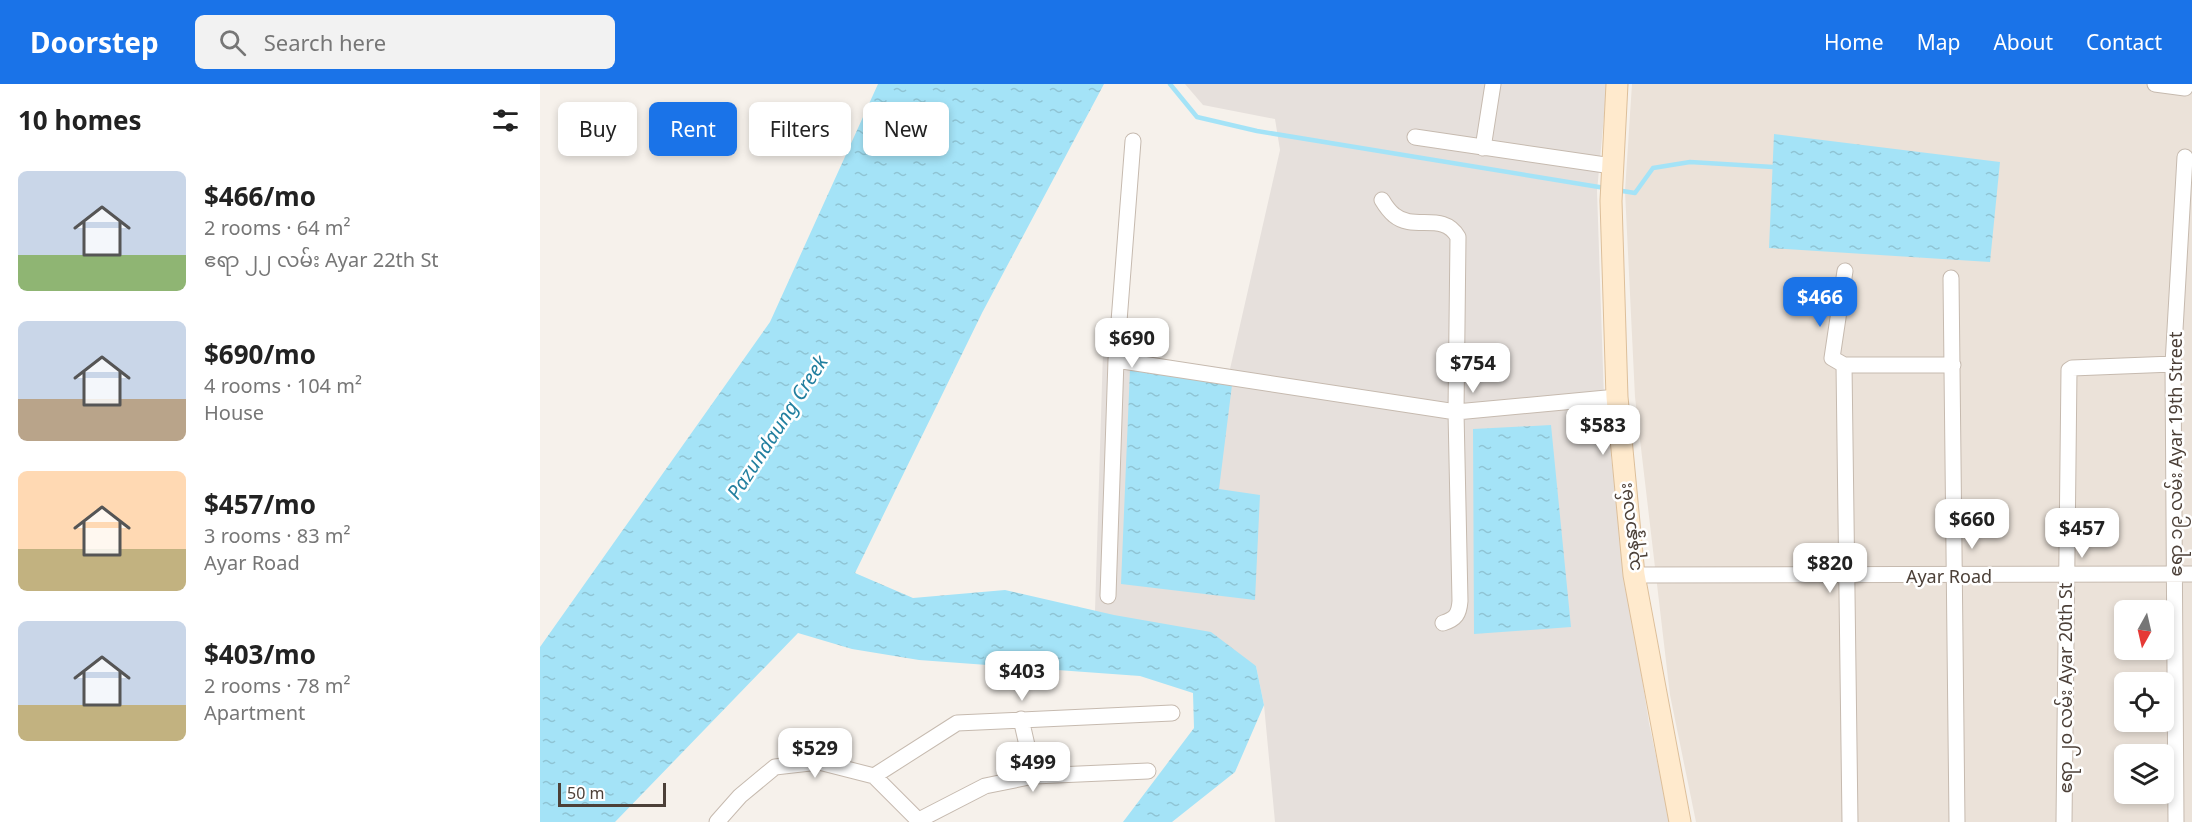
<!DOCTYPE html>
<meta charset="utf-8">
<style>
:root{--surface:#fff;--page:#f2f2f2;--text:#222;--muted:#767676;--accent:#1a73e8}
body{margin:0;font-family:"Noto Sans","Noto Sans Myanmar",sans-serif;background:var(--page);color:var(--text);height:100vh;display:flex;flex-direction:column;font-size:22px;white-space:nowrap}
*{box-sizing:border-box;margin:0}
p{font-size:20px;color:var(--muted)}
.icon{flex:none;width:33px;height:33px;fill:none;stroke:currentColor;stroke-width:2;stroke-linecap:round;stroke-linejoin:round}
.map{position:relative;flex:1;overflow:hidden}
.panel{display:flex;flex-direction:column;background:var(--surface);width:540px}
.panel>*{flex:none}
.guide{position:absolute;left:18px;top:18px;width:570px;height:54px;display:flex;gap:12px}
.needle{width:39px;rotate:188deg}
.buttons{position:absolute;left:1574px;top:516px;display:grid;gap:12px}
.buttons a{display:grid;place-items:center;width:60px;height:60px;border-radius:9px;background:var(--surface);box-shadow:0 3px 9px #0003;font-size:30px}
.scale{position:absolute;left:18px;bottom:15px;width:108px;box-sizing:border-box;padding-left:6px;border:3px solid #4c4038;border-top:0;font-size:16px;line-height:21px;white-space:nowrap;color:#4c4038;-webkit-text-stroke:4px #fff;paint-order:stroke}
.price{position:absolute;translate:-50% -51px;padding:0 14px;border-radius:12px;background:#fff;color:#222;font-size:20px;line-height:39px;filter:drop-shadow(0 2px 3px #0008)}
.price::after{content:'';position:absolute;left:50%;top:36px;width:18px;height:14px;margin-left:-9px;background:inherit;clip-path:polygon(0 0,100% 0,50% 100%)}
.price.selected{background:var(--accent);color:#fff}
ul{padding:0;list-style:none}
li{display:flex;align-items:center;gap:18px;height:150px;padding:0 18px}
li span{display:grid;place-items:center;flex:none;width:168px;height:120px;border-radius:9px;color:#555}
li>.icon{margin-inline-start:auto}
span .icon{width:72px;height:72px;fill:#fffc;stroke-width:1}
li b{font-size:26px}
h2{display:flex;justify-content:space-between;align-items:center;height:72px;padding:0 18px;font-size:26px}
.pill{padding:0 21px;border-radius:9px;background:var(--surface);box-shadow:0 3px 9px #0003;font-size:21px;line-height:54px}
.pill.selected{background:var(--accent);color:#fff}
header{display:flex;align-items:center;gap:36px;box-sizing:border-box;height:84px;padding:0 30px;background:var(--accent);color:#fff}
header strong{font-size:28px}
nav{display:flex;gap:33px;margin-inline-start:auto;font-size:21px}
.search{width:420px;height:54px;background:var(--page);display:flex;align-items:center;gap:15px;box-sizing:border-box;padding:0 21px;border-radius:9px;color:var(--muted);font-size:22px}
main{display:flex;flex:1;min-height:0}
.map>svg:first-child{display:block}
.residential{fill:#ebe2d9;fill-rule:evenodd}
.industrial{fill:#e6e0dc}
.water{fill:url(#water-ripples)}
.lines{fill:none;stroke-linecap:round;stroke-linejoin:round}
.stream{stroke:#a4e3f7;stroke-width:4.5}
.minor-casing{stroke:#c6baaf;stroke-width:17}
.secondary-casing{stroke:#ddbf9a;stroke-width:23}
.minor{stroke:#fff;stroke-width:15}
.secondary{stroke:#ffeacd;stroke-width:21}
.labels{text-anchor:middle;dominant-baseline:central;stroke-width:5;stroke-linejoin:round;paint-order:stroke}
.street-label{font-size:18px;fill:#4c4038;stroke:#fff}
.water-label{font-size:20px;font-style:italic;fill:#227f9f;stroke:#fff}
</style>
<header>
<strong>Doorstep</strong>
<div class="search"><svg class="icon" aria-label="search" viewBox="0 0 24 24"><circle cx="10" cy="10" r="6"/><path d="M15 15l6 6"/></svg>Search here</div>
<nav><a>Home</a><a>Map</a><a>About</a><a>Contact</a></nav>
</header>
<main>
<section class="panel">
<h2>10 homes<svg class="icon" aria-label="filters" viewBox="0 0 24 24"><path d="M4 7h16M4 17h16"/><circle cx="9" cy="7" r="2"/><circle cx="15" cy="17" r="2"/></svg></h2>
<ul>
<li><span style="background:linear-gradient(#c9d6e8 70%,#8fb573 0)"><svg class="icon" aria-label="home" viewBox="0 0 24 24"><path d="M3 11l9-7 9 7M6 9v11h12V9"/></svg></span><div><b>$466/mo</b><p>2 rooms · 64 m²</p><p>ဧရာ ၂၂ လမ်း Ayar 22th St</p></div></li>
<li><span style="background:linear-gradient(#c9d6e8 65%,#b9a48a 0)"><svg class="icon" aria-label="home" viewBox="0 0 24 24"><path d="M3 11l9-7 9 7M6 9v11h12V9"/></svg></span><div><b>$690/mo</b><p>4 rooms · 104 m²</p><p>House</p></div></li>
<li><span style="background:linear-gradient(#ffd9b3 65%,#c2b280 0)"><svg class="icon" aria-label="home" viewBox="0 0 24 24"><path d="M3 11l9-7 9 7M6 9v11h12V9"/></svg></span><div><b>$457/mo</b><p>3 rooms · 83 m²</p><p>Ayar Road</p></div></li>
<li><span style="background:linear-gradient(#c9d6e8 70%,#c2b280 0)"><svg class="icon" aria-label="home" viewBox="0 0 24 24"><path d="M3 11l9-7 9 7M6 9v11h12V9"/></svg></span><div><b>$403/mo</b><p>2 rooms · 78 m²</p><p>Apartment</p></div></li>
</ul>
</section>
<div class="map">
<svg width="1652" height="738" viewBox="0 0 1652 738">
<defs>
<pattern id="water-ripples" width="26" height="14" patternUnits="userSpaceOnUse" patternTransform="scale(1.5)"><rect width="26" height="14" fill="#a4e3f7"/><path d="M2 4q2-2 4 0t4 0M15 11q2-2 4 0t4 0" fill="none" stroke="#8fc4d4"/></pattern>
</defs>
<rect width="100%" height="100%" fill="#f6f1eb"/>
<path class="residential" d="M1092 0H1652V738H1156L1130 611 1095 313 1085 107ZM1584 526H1623V566H1584ZM1584 598H1623V638H1584ZM1584 670H1623V710H1584Z"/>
<path class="industrial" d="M645 0H1067L1057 107 1064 315 1086 493 1109 639 1130 738H735L724 621 716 582 555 527 563 267 690 285 740 66 735 35 663 21Z"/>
<path class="water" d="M338 0H564L442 229 315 489 373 514 465 506 574 531 671 548 716 582 724 621 695 688 632 738H583L654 644 653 609 600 592 379 576 312 565 258 549 75 738H0V563L230 238Z
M1234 50 1460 78 1450 178 1229 164Z
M590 285 692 301 679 405 720 411 715 516 581 500Z
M1011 341 1031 543 934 550 933 345Z"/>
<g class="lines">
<path class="stream" d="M630 0 657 33 717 47 1065 104
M1076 106 1095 109 1113 84 1150 78 1233 83"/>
<g class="minor-casing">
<path id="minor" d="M1615 0 1645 4V0
M875 53 1072 82
M943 64 953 0
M842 116C845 121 849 127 854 131 874 148 903 127 918 153L916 328 920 517C919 530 916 535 903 539
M1305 187 1292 274 1304 281H1413
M1411 194 1417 738
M576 276 916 328 1077 313
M1304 281 1310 738
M1094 491 1652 490
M568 512 576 276 593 57
M481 635 494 692
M334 692 417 639 632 629
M379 736 445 702 494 692 608 687
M177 738 200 712 235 683 279 678 334 692 380 738
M1524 738 1529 286 1532 284 1633 280
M1636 738 1633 280 1645 73"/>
</g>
<g class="secondary-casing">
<path id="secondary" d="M1077 0 1071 117 1077 313 1094 491 1140 738"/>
</g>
<use href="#minor" class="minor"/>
<use href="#secondary" class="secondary"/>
</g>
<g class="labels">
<g class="street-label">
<text transform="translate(1635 370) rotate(-90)">ဧရာ ၁၉ လမ်း Ayar 19th Street</text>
<text transform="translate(1089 443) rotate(-96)">သုနန္ဒာလမ်း</text>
<text x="1409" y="492">Ayar Road</text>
<text transform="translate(1525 604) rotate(-90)">ဧရာ ၂၀ လမ်း Ayar 20th St</text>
</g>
<g class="water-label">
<text transform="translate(237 343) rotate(-57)">Pazundaung Creek</text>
</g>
</g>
</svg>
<div class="buttons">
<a><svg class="needle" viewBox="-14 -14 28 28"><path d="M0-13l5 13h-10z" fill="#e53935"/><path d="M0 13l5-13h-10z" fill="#767676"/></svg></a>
<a><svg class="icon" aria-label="locate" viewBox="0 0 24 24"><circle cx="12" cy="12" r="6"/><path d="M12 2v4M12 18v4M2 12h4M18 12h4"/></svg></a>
<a><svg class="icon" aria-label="layers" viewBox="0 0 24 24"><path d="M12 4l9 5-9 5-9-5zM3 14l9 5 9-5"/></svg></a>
</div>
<div class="scale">50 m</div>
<b class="price selected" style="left:1280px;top:244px">$466</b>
<b class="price" style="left:592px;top:285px">$690</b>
<b class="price" style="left:933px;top:310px">$754</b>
<b class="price" style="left:1063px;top:372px">$583</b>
<b class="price" style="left:1432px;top:466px">$660</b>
<b class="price" style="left:1542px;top:475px">$457</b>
<b class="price" style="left:1290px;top:510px">$820</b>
<b class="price" style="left:482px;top:618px">$403</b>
<b class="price" style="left:275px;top:695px">$529</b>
<b class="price" style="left:493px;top:709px">$499</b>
<div class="guide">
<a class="pill">Buy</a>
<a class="pill selected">Rent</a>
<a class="pill">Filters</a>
<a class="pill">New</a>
</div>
</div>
</main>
